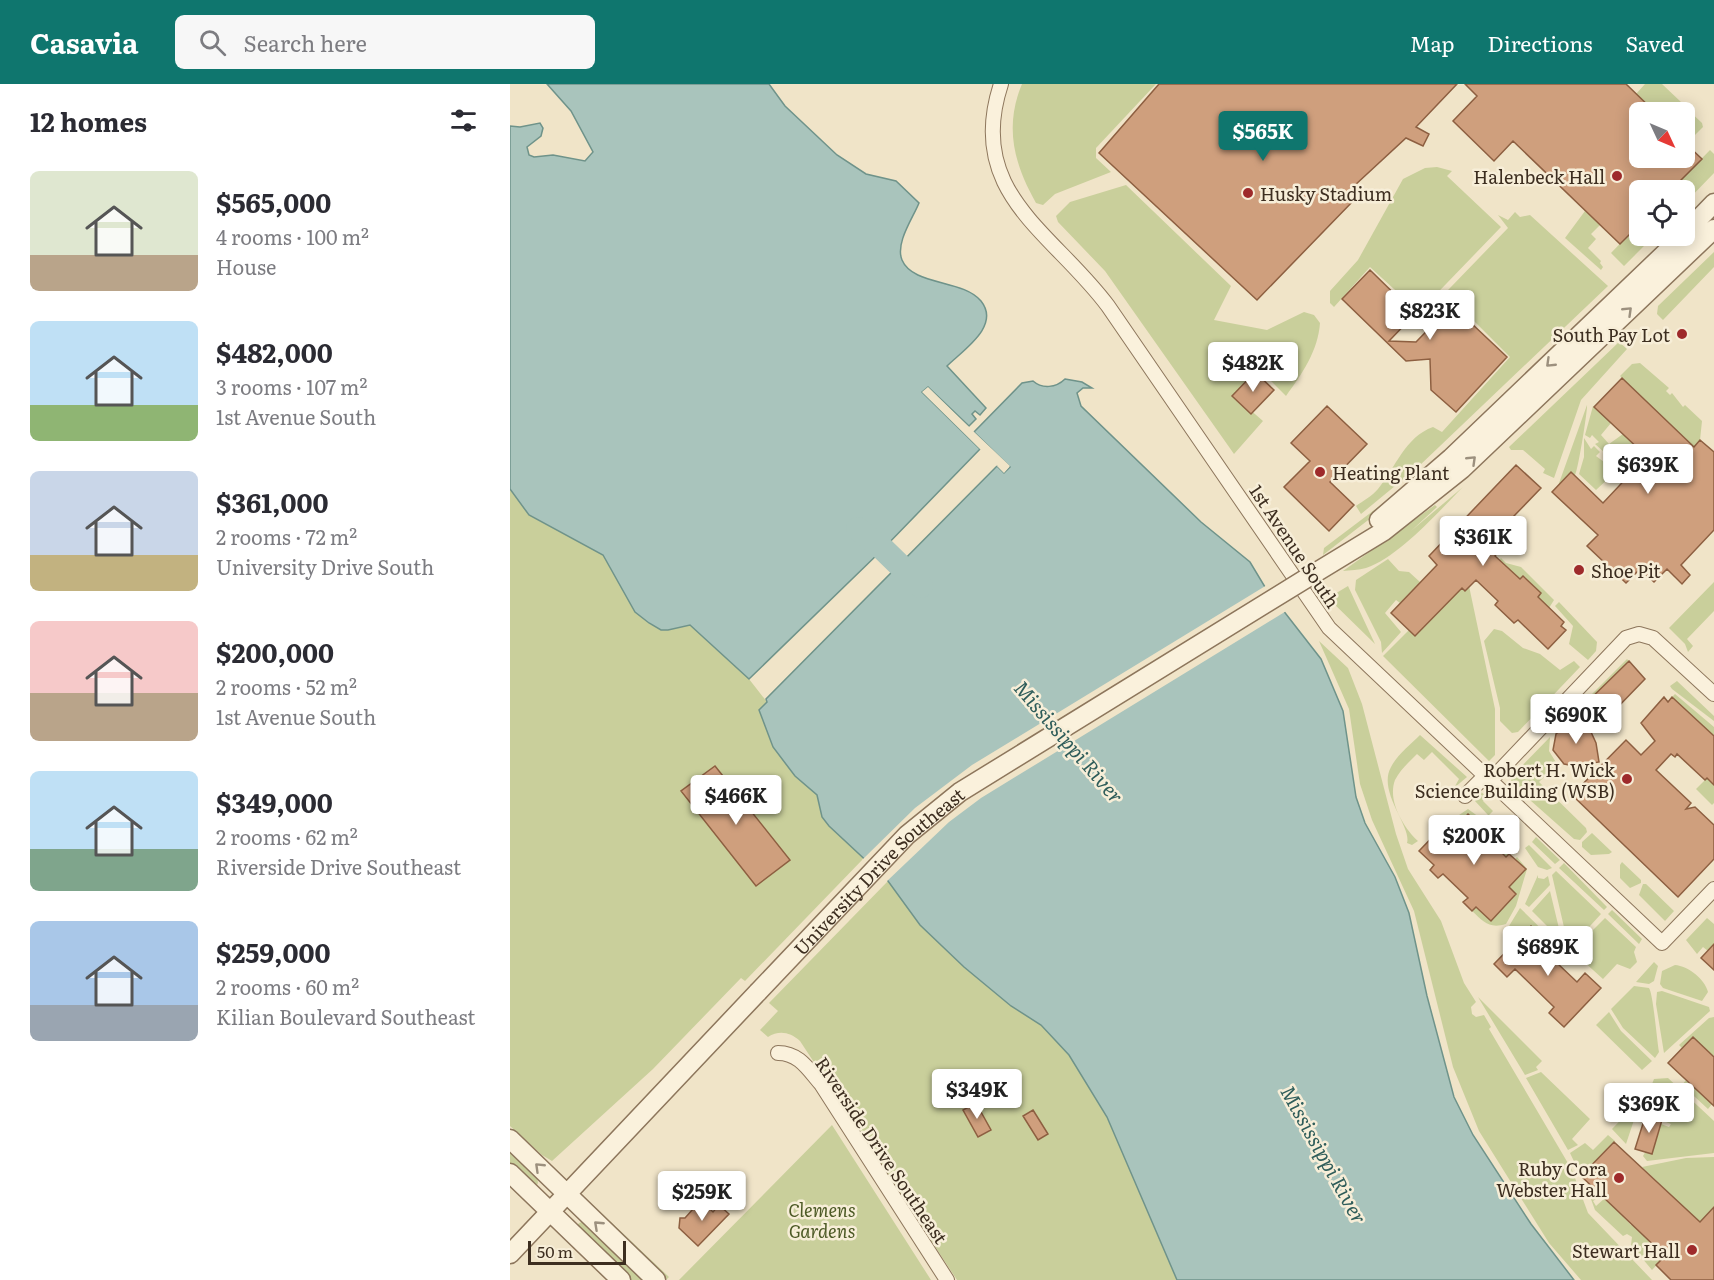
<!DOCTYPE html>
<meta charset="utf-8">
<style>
:root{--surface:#fff;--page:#f7f7f7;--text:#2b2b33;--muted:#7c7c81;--accent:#0f766e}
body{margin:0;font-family:Literata,serif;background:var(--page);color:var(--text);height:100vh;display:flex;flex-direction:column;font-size:22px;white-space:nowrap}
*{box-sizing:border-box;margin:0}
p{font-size:20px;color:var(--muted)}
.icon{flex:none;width:33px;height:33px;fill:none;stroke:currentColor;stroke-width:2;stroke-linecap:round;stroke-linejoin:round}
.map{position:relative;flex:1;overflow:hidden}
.drawer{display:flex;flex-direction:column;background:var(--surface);width:510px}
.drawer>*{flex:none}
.needle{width:39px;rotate:134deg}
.fabs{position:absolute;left:1119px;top:18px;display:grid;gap:12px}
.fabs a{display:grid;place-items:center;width:66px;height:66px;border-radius:9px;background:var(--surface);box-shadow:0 3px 15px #0003;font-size:30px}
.scale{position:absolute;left:18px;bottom:15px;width:98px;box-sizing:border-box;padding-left:6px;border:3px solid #3d2e20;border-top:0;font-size:16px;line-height:21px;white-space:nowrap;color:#3d2e20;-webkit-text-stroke:4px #f7eed8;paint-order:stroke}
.price{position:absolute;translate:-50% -51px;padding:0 14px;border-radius:6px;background:#fff;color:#222;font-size:20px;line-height:39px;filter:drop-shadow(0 2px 3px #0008)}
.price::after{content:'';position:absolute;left:50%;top:36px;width:18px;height:14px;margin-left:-9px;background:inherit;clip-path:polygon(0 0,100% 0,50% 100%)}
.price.on{background:var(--accent);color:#fff}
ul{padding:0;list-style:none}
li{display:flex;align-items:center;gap:18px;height:150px;padding:0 30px}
li span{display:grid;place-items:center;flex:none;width:168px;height:120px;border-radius:9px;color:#555}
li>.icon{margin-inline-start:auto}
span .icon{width:72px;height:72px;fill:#fffc;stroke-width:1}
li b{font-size:26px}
h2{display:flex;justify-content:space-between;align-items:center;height:72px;padding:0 30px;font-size:26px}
header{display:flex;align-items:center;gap:36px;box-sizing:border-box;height:84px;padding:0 30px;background:var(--accent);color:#fff}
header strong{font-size:28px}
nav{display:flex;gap:33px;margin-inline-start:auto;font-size:21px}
.search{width:420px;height:54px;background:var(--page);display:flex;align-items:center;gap:15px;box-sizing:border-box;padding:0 21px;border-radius:9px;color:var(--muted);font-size:22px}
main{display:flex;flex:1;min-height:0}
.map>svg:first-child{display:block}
.green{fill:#c9cf9b}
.water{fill:#a9c4bc;stroke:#6f938a;stroke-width:1.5}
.pier{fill:#f0e4c8}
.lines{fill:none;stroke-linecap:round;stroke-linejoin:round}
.river{stroke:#a9c4bc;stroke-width:24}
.building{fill:#cf9f7d;stroke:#8d5f41;stroke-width:1.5}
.minor-casing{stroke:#8d765c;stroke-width:16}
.tertiary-casing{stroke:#8d765c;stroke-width:21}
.minor{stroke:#faf1dc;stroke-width:14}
.tertiary{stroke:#faf1dc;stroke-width:18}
.tertiary-bridge-casing{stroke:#8d765c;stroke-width:21;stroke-linecap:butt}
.tertiary-bridge{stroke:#faf1dc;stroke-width:18}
.oneway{stroke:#9c907e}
.poi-dot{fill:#9e2a2b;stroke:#f7eed8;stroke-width:2}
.labels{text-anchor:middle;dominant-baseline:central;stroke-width:5;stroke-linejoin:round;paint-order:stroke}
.poi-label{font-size:18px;fill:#3d2e20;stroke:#f7eed8;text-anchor:end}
.street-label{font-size:18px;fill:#3d2e20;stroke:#f7eed8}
.park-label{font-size:18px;font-style:italic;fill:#4d5a26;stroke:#f7eed8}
.water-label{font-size:20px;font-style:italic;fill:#2f5d5a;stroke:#f7eed8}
</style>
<header>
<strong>Casavia</strong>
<div class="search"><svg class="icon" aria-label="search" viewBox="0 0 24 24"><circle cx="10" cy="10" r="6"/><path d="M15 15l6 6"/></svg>Search here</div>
<nav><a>Map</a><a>Directions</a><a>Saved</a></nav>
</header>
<main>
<section class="drawer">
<h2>12 homes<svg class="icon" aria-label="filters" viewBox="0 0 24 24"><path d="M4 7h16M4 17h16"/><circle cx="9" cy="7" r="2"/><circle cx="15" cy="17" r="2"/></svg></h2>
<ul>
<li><span style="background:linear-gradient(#dfe7d0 70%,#b9a48a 0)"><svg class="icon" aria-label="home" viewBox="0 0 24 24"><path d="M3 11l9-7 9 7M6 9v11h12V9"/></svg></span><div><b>$565,000</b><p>4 rooms · 100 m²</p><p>House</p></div></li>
<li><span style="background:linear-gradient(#bfe0f5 70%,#8fb573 0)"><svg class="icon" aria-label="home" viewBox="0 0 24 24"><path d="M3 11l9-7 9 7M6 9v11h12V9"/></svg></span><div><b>$482,000</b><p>3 rooms · 107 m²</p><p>1st Avenue South</p></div></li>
<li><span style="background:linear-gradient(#c9d6e8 70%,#c2b280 0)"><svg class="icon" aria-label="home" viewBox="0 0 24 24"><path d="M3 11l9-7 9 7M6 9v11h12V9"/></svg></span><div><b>$361,000</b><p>2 rooms · 72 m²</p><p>University Drive South</p></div></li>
<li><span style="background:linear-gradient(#f6c9c9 60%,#b9a48a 0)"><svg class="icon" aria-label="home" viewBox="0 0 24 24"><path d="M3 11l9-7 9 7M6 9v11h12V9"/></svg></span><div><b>$200,000</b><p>2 rooms · 52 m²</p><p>1st Avenue South</p></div></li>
<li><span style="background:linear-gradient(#bfe0f5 65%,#7fa58c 0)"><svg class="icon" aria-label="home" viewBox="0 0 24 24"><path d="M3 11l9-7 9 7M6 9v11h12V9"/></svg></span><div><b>$349,000</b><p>2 rooms · 62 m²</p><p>Riverside Drive Southeast</p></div></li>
<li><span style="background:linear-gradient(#a9c7e8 70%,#9aa5b1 0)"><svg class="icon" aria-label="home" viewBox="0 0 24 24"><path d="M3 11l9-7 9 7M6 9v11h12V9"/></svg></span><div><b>$259,000</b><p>2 rooms · 60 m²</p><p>Kilian Boulevard Southeast</p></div></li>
</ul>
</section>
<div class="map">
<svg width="1204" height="1196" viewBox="0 0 1204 1196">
<rect width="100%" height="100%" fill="#f0e4c8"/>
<path class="green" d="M512 0H646L586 64V74L601 88 545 110 533 121 526 119C504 80 494 43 512 0Z
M1135 0H1152L1171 18 1161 28H1145L1126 10Z
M1175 23 1192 39 1193 43 1176 60 1175 58 1182 50 1179 46 1175 50 1174 28H1170Z
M1200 66 1204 70V89L1175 119 1174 106H1161Z
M927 83 942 87 937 92 991 143 909 228 860 183 824 223 820 219V207L848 176 893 95 915 84Z
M616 101 721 202 704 236 757 246 794 228 804 231 810 239C808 267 792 290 776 312L748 284 723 311 753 337 724 370 595 187 548 138 546 132 560 118Z
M1075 127 1095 146 1090 141 1081 150 1086 155 1078 164 1091 177 1090 179 1093 183 1091 186 1055 154Z
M1005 128 1010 133 1020 131 1098 202 908 383 851 430 846 422C853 417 862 412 868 405 886 383 895 353 923 343L932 348 1000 273 944 217 920 240 911 234 998 144 988 131 998 136Z
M1129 140 1130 152H1144L1114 182 1101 169Z
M1204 168V183L1153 236 1147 230 1148 222Z
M1109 258 1117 265 1071 316 1044 394 1033 389 1035 385 1013 366H1001L999 363Z
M1130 279 1159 304 1156 307 1160 311 1162 309 1173 323 1175 321 1192 337 1190 356 1184 363 1110 292 1122 280Z
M1077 321C1078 324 1068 387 1065 391 1061 396 1053 399 1048 402Z
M1083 322 1101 339 1091 351 1099 360 1113 350 1137 372 1123 387 1117 381 1105 378 1085 360 1089 358 1082 351 1080 354 1075 351Z
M1074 354 1081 365 1084 362 1090 368 1086 372 1094 378 1101 392 1086 406 1069 390 1074 373Z
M904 396 875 423 813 471 814 464Z
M953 403C929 427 889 473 856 484 849 486 840 486 833 487L925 421 927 423 901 447Z
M0 405 19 431 93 471 125 528 139 539 158 546 180 541 239 595 257 618 253 630 263 663 285 692 308 711 312 733 354 774 235 897 231 894 143 985 42 1077 32 1071 0 1042Z
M991 474 996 479 1011 483 1044 516 1039 524 1028 513 1031 509 1014 492 1010 495 989 476Z
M878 475 889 487 899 488 910 498 890 519 886 516 875 529 891 548 872 569 871 558 845 506 846 496Z
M1204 498V527L1177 555 1183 562 1178 568 1175 560 1159 544Z
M838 502 865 560 818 514Z
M959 502 985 625V671L979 677 873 572 899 546 906 551 952 504Z
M1049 518 1087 558 1086 567 1078 576 1059 560 1063 542 1045 522Z
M984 545 992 547 1013 564 1030 570 1050 586 1064 577 1070 583 1008 648 1002 649 990 637V624L974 557Z
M809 557 838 584 852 620 886 750 898 785 931 837 954 899 966 918 961 923 962 930 966 933 974 931 981 943 979 945 1062 1086 1078 1129 1142 1196H1071L1039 1159 969 1047 943 983 904 827 862 736 850 700 839 625Z
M1117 575 1119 577 1087 625 1078 617 1069 627 1083 637 1078 642 1070 637 1054 638Z
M1167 597 1204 632V637L1162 605 1160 602Z
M1165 610 1204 643V652L1162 613Z
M910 651 957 693 944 704 949 695 922 668 914 676 907 670C899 678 890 686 885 696 877 717 894 744 908 757L902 761 897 759C902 743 867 708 881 683 887 671 901 660 910 651Z
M1040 653 1039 667 1047 680 1029 698 1076 744 1077 748 1070 756 1064 755 1002 700 1001 695 1004 690Z
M1197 694 1201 698 1204 696V719L1202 721 1186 705Z
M971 708 976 712 973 717 983 727 969 741 958 731 953 735 949 731 958 725 973 736 978 731 965 717Z
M980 740 1004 763 996 773 971 749Z
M1082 749 1102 768 1099 770 1081 771 1072 763V758Z
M1026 753 1050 776 1045 780 1022 758Z
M1019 761 1042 784 1037 786 1028 783 1015 764Z
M1007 773 1017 785 1006 822 996 840C979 845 974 838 962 827L966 823 981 837 1006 811 999 803 1016 785 1005 775Z
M1112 778 1131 796V799L1120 804 1110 794V781Z
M1054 779 1097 823 1094 826 1049 784Z
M1046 787 1091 830 1059 865 1042 791Z
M1028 791V794L1034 795 1038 792 1040 801 1019 823 1015 820Z
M378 797 410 841 454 883 501 922 531 941 559 971 597 1033 667 1196H447L290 957C280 948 269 946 258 953L250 946 268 927 259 919Z
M1133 800H1136L1164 827 1155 837 1129 811Z
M1040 807 1052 857 1022 827Z
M1010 824 1054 867 1045 877 1027 860 1033 854 1021 842 1005 858 996 847Z
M1102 826 1132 855 1129 860 1098 830Z
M1095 834 1126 863 1124 868 1127 878 1120 885 1107 880 1093 895 1062 867Z
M1197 834 1204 840V860L1198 867 1193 863 1187 870 1176 856Z
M1144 878 1148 882 1144 897 1139 900 1126 898Z
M1165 881C1178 882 1195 895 1198 908L1192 917 1153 904 1150 900 1152 887Z
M1124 902 1139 904C1143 909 1147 957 1149 968L1145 974 1113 944 1101 925Z
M1152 907 1199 923 1200 927 1154 969 1146 920 1147 908Z
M968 913 1032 977 1026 983 1028 986 1015 991Z
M1099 928 1111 947 1142 977 1132 986 1086 941Z
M1204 933V973L1183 953 1172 964 1169 961 1199 934Z
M1031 988 1080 1035 1062 1055 1068 1061 1058 1066 1016 994Z
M1158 994 1204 1037V1069L1137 1077 1133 1072 1151 1040 1159 1043 1161 1040 1146 1034 1147 1028 1133 1023 1144 995Z
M1176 996 1202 1020 1198 1025 1172 1001Z
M1131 1015 1116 1060 1102 1045Z
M322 1041 421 1196H169Z
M1098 1051 1105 1057 1071 1092 1060 1069 1075 1059 1083 1066Z
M0 1067 27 1093 28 1099 26 1103 0 1082Z
M1204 1073V1123L1187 1142 1176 1125 1132 1083 1176 1074Z
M1078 1107 1086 1115 1083 1117 1086 1122 1095 1114 1121 1141 1174 1152 1142 1186 1121 1161 1122 1153 1117 1150 1113 1152 1085 1126Z
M83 1121 159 1193 157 1195H154L80 1122Z
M73 1137 136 1196H120L68 1147V1140Z"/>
<path class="water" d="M37 0H259L275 22 327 71 356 90 386 97 409 119C403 134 385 159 392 176 403 202 453 195 471 217 491 242 453 266 437 282L476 324 470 331 465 327 462 330 466 335 459 342 418 303 412 308 470 365 373 465 239 595 180 541 158 546H151L139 539 125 528 93 471 19 431 0 405V42L10 43 30 39 33 44 31 52 17 63 19 71 24 73 43 71 75 77 83 68 61 27Z
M555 295 572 298 582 304H573L567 309 571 322 691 438 740 478 755 503 811 575 833 627 846 713 855 739 885 793 899 829 917 912 944 1013 963 1051 1021 1140 1064 1196H667L597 1033 559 971 531 941 501 922 454 883 410 841 378 797 319 742 312 733 307 711 285 692 263 663 249 626 257 618 256 615 487 382 494 389 500 383 464 348 512 299 523 297C532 305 546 304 555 295Z"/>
<path class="pier" d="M418 303 461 345H457L418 307 416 308 472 363V367L412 308Z
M462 346 500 382 494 389 485 380 494 385 496 382 462 350Z
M757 501 778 526 471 714 439 738 375 799 352 776 405 724 462 681Z"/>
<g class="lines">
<path class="river" d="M348 445 373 465 411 502"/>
</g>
<path class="building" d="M649 0H947L906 43 919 50 913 62 896 54 844 102 845 115 747 216 589 69Z
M955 0H1116L1145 28H1130V74H1174V58L1192 75 1161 106H1130V140L1110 160 1003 57 984 77 943 37 967 12Z
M860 186 905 230 879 257 906 258 942 221 997 273 946 328 921 306 920 275 896 277 832 215Z
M745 288 764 306 741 330 722 312Z
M1112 294 1184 363 1190 356 1204 368V446L1171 481 1180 491 1172 500 1157 485 1144 498 1130 485 1116 499 1077 462 1088 451 1042 408 1061 388 1093 419 1126 384 1116 369 1148 383 1084 323Z
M817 322 857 360 820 398 844 421 819 447 774 403 800 377 781 359Z
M1006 381 1031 404 977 460 987 469 985 472 1010 495 1013 492 1031 509 1028 513 1054 538 1051 542 1056 546 1038 565 1008 536 1004 539 985 521 988 517 966 496 955 507 952 504 905 552 881 529 927 481 919 472Z
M1119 577 1135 595 1103 628 1099 625 1083 640 1068 627Z
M1154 613 1158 618 1162 613 1204 652V701L1197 694 1195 696 1167 670 1165 673 1161 670 1146 686 1181 719 1176 725 1185 723 1204 741V775L1168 813 1062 711 1116 656 1131 671 1145 657 1131 639Z
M1076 637 1086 659 1089 678 1065 682 1054 680 1043 666 1046 650 1057 641Z
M205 682 280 776 246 802 171 707Z
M958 730 969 741 967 744 996 773 999 770 1016 785 999 803 1006 810 981 837 966 823 962 827 953 818 958 814 933 790 928 794 920 786 924 781 909 767 934 741 941 748Z
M1021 842 1033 854 1027 860 1067 898 1075 889 1091 904 1054 943 1039 929 1044 923 1005 885 997 893 984 880Z
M1204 860V886L1191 874Z
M1183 953 1204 973V1022L1158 979Z
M466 1019 481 1046 468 1053 453 1026Z
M523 1026 538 1050 528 1056 513 1032Z
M1136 1030 1152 1036 1142 1070 1125 1065Z
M1104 1058 1190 1138 1204 1123V1196H1161L1146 1181 1155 1172 1071 1092Z
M191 1116 203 1128 209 1121 219 1130 188 1162 169 1144 170 1134H175Z"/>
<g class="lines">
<g class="minor-casing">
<path id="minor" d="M491 0C455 109 543 148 598 222L819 544 1152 859 1204 805
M981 696 1116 554 1129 550 1143 554 1204 610
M955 712 976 691
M268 969C289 969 298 985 311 1000L437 1196"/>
</g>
<g class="tertiary-casing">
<path id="tertiary" d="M1174 150 1204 119
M869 436 941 374 1173 152
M805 489 874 447 952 385 1204 145
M0 1055 146 1196
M0 1089 111 1196
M0 1170 248 908"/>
</g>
<use href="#minor" class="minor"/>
<use href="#tertiary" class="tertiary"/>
<g class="tertiary-bridge-casing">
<g id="tertiary-bridge">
<path id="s1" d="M248 908 397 751 450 708 805 489"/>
</g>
</g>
<use href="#tertiary-bridge" class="tertiary-bridge"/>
</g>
<defs><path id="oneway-chevron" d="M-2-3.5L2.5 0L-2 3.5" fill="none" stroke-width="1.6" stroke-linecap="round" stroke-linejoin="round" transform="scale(1.5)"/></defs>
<g class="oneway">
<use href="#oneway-chevron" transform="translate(1118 227) rotate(-44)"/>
<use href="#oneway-chevron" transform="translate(1040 279) rotate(136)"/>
<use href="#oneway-chevron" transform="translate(962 376) rotate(-44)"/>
<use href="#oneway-chevron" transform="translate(29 1083) rotate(-136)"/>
<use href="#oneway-chevron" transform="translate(88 1141) rotate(-137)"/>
</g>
<g class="poi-dot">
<circle cx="1107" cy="92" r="6"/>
<circle cx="738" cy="109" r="6"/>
<circle cx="1172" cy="250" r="6"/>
<circle cx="810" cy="388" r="6"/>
<circle cx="1069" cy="486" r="6"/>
<circle cx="1117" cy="695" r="6"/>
<circle cx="1109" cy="1094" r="6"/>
<circle cx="1182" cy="1166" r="6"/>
</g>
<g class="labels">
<g class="poi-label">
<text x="1095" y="92">Halenbeck Hall</text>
<text x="750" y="109" text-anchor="start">Husky Stadium</text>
<text x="1160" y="250">South Pay Lot</text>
<text x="822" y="388" text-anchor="start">Heating Plant</text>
<text x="1081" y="486" text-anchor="start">Shoe Pit</text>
<text x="1105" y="685">Robert H. Wick<tspan x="1105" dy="21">Science Building (WSB)</tspan></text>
<text x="1097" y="1084">Ruby Cora<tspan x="1097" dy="21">Webster Hall</tspan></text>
<text x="1170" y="1166">Stewart Hall</text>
</g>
<g class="street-label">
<text transform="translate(785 462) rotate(56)">1st Avenue South</text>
<text stroke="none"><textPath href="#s1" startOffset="171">University Drive Southeast</textPath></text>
<text transform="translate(372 1066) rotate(56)">Riverside Drive Southeast</text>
</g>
<g class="park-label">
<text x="312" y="1125">Clemens<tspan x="312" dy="21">Gardens</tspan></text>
</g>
<g class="water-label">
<text transform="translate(560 657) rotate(49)">Mississippi River</text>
<text transform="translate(815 1070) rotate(61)">Mississippi River</text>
</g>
</g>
</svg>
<div class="fabs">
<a><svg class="needle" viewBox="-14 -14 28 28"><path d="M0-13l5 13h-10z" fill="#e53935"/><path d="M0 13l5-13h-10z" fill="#7c7c81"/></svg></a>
<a><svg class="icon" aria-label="locate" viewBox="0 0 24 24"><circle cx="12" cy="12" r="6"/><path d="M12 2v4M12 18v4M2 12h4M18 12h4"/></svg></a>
</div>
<div class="scale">50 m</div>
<b class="price on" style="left:753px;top:78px">$565K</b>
<b class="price" style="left:920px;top:257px">$823K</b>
<b class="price" style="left:743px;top:309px">$482K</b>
<b class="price" style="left:1138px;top:411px">$639K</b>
<b class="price" style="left:973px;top:483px">$361K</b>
<b class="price" style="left:1066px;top:661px">$690K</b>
<b class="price" style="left:226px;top:742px">$466K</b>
<b class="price" style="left:964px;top:782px">$200K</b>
<b class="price" style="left:1038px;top:893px">$689K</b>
<b class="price" style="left:467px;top:1036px">$349K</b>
<b class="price" style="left:1139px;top:1050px">$369K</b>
<b class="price" style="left:192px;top:1138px">$259K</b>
</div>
</main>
